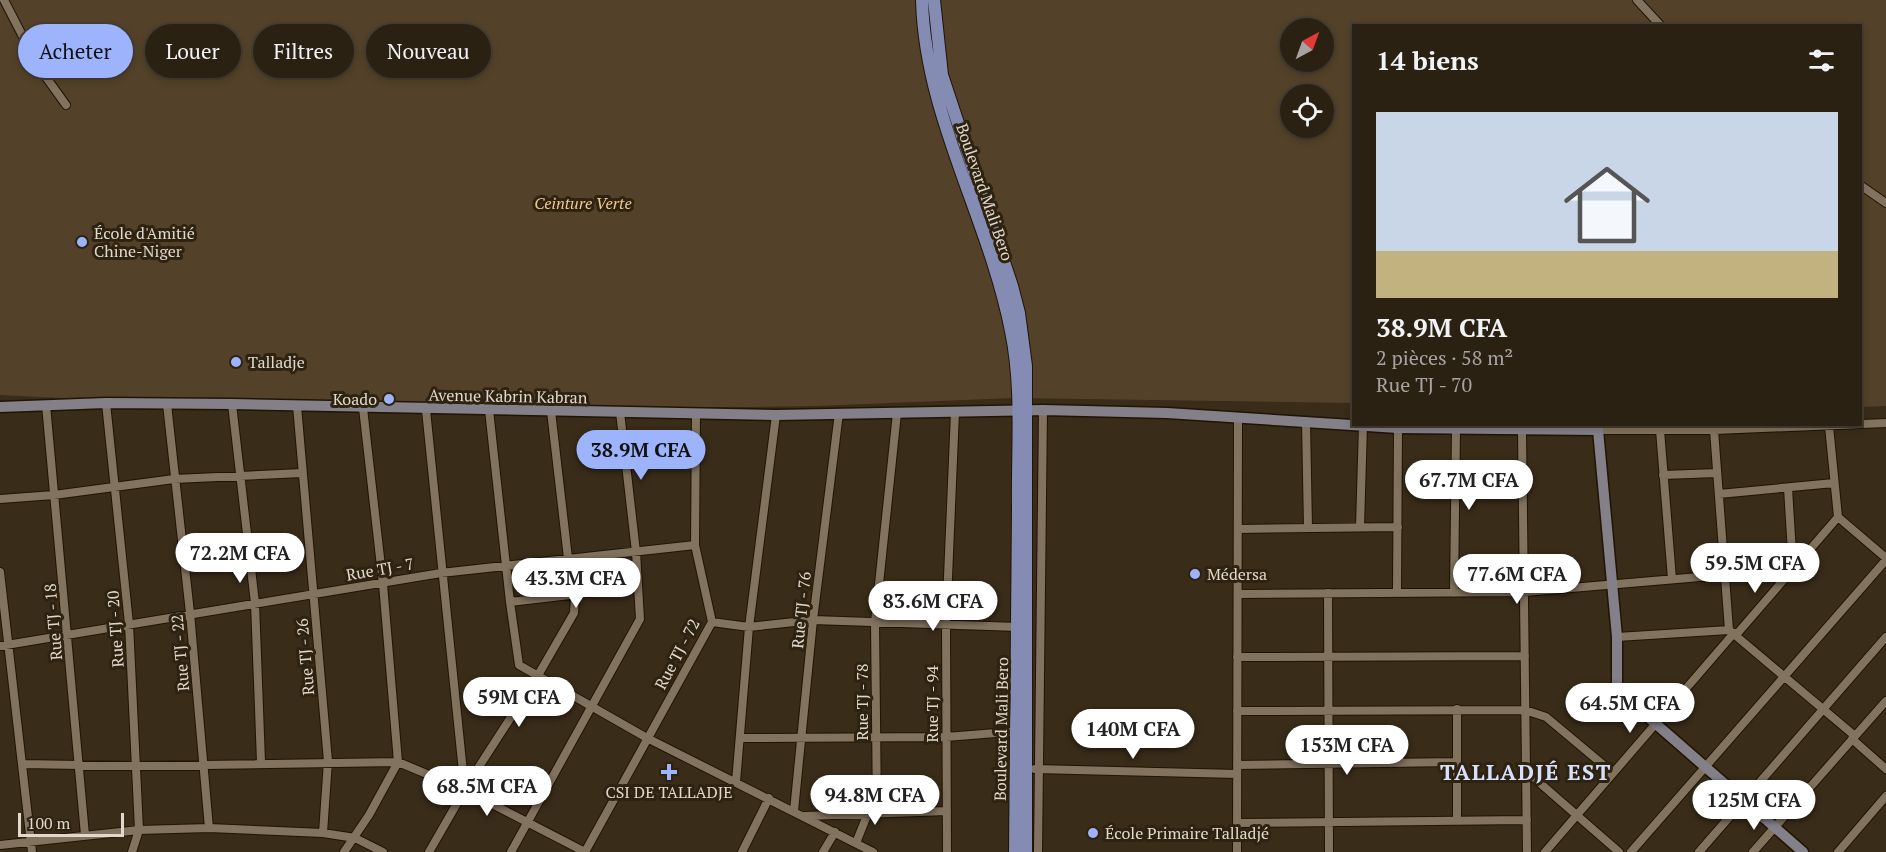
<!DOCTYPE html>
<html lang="fr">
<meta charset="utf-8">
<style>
:root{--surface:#2b2113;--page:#372e21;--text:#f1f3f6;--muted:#a6a3a0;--line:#473e33;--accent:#9db4fd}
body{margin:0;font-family:"PT Serif",serif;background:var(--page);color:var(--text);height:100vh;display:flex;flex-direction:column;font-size:22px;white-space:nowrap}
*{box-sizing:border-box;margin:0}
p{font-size:20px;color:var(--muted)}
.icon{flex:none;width:33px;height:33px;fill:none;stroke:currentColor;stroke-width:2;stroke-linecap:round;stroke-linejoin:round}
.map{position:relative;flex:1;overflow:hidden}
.details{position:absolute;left:1352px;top:24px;width:510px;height:402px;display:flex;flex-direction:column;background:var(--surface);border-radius:0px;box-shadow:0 3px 9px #0003,0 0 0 2px var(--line)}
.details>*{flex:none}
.hud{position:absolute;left:18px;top:24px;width:570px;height:54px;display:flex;gap:12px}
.needle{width:39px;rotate:41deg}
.controls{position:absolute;left:1280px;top:18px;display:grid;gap:12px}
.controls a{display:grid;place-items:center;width:54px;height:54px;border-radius:50%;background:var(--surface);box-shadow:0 3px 9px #0003,0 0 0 2px var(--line);font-size:30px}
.scale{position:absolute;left:18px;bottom:15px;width:106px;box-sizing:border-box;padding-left:6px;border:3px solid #e1d9cd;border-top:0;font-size:16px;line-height:21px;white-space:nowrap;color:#e1d9cd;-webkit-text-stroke:4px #2e2210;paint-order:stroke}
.price{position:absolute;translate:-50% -51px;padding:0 14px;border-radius:21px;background:#fff;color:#222;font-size:20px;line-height:39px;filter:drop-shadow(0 2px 3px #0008)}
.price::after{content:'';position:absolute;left:50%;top:36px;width:18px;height:14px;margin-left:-9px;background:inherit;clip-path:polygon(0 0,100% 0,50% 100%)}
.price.on{background:var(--accent);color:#111}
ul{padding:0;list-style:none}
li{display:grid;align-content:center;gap:12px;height:318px;padding:0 24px}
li+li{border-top:2px solid var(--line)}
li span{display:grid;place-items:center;height:186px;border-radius:0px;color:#555}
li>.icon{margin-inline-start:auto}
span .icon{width:108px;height:108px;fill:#fffc;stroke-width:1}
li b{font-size:26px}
h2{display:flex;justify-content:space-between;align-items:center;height:72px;padding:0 24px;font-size:26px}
.pill{padding:0 21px;border-radius:27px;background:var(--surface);box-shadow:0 3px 9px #0003,0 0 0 2px var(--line);font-size:21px;line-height:54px}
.pill.on{background:var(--accent);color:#111}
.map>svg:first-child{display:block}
.green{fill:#534229;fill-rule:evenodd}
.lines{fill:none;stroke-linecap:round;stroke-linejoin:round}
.street-casing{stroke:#201403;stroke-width:10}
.secondary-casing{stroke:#201403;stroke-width:13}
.primary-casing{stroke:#201403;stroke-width:14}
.street{stroke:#82735f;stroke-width:8}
.secondary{stroke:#83808a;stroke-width:10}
.primary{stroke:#848cb4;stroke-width:12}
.poi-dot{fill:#9db4fd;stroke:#2e2210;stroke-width:2}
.labels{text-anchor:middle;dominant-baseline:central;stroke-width:6;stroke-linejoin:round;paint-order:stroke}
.street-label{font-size:16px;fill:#e1d9cd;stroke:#2e2210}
.park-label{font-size:16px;font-style:italic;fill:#f2c990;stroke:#2e2210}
.poi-label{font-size:16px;fill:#e1d9cd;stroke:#2e2210;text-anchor:start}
.district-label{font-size:22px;font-weight:bold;letter-spacing:1.5px;fill:#d7e1fd;stroke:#2e2210}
</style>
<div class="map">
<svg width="1886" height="852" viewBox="0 0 1886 852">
<rect width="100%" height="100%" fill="#392c19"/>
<path class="green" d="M0 0H1886V406L1860 407V26H1353V403L1013 398 816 406 664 408 99 400 0 395ZM1290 28H1323V62H1290ZM1290 94H1323V128H1290Z"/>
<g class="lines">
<g class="street-casing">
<path id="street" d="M4 0 38 66 66 105
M1637 0 1661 26
M1860 185 1886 203
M106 403 129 624 139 830 132 852
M167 404 190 613 209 828
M232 404 255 603 261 762
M46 405 85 835
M297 406 328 761 323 833
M363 408 383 584 398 762
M426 410 463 772 456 787
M489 410 510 602 519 665 647 738 873 852
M551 411 568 558
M1306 422 1308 528
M1829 426 1838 517 1886 558
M1522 430 1527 852
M1598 430H1714L1886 423
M1660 430 1672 579
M1714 430 1729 630
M1663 475 1717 473
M1788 488 1793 569
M1719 494 1834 483
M0 499 54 495 174 479 302 473
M1360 527 1363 425
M1238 529 1398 527
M0 572 32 852
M1397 592 1398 428
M1328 593 1329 852
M1454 593 1456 429
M1238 594 1524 592 1793 569
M510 602 638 587
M712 622 749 627 813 620 1018 627
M1736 635 1838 517
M1617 637 1729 630 1855 736
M0 646 441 573 695 545
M1237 657 1525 656
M1237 711 1525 710 1546 717 1613 773
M740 738 946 737 1020 731
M1852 739 1886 769
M23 764 135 766 398 762 465 790 585 852
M1237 765 1457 762
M1035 769 1237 774
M1526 771 1619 852
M736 782 749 627 776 415
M794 811 813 620 839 413
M877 813 875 622 897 413
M805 816 947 811
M1457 820V709
M1237 823 1527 820
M856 843 868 813
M0 845 139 830 209 828 323 833 355 838 383 852
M344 852 369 815 398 762
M429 852 471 779 537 677 574 613 575 596
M511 852 640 619 636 552 620 412
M585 852 712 622 695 545 696 414
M742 852 769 798
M823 852 835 832
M947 852 946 624 955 412
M1038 852 1043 410
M1237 852 1238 417
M1545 852 1734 633
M1631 852 1886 560
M1699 852 1886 637
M1753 852 1886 701
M1838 852 1886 796"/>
</g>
<g class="secondary-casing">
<path id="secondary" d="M0 407 106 403 232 404 776 415 1043 410 1167 413 1398 428 1598 430 1617 637V690L1803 852"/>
</g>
<g class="primary-casing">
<path id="primary" d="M922 0C925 117 989 218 1011 331 1023 388 1017 450 1018 508 1018 622 1017 737 1015 852
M934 0 942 75 1012 286 1019 313 1026 366V852"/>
</g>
<use href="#street" class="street"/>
<use href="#secondary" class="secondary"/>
<use href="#primary" class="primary"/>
</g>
<g class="poi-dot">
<circle cx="82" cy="242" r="6"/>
<circle cx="236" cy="362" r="6"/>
<circle cx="389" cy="399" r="6"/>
<circle cx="1195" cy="574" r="6"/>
<path d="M666 763h6v6h6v6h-6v6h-6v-6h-6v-6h6z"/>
<circle cx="1093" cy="833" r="6"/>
</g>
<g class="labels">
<g class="street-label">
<text transform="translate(985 192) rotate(71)">Boulevard Mali Bero</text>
<text transform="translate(508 396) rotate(1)">Avenue Kabrin Kabran</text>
<text transform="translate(380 569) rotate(-10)">Rue TJ - 7</text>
<text transform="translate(801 610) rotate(-84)">Rue TJ - 76</text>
<text transform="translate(53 622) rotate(-95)">Rue TJ - 18</text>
<text transform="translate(115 629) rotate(-94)">Rue TJ - 20</text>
<text transform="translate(180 653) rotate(-95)">Rue TJ - 22</text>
<text transform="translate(677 654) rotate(-62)">Rue TJ - 72</text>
<text transform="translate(305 657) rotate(-95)">Rue TJ - 26</text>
<text transform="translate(862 702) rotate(-90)">Rue TJ - 78</text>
<text transform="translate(932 704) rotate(-90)">Rue TJ - 94</text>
<text transform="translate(1001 729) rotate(-89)">Boulevard Mali Bero</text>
</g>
<g class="park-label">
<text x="583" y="203">Ceinture Verte</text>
</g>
<g class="poi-label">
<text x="94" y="233">École d'Amitié<tspan x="94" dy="18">Chine-Niger</tspan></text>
<text x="248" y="362">Talladje</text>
<text x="377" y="399" text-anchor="end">Koado</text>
<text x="1207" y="574">Médersa</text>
<text x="669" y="792" text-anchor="middle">CSI DE TALLADJE</text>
<text x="1105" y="833">École Primaire Talladjé</text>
</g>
<g class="district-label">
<text x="1526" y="771">TALLADJÉ EST</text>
</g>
</g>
</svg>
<div class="controls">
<a><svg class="needle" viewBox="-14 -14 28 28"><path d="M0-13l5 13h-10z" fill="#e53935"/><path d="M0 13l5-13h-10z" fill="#a6a3a0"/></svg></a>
<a><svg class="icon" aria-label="locate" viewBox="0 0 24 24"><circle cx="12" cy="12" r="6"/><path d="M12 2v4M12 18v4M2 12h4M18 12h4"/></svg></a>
</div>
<div class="scale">100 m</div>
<b class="price on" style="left:641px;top:481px">38.9M CFA</b>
<b class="price" style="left:1469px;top:511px">67.7M CFA</b>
<b class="price" style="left:240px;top:584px">72.2M CFA</b>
<b class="price" style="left:1755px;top:594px">59.5M CFA</b>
<b class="price" style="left:1517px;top:605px">77.6M CFA</b>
<b class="price" style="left:576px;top:609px">43.3M CFA</b>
<b class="price" style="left:933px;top:632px">83.6M CFA</b>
<b class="price" style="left:519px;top:728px">59M CFA</b>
<b class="price" style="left:1630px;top:734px">64.5M CFA</b>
<b class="price" style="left:1133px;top:760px">140M CFA</b>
<b class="price" style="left:1347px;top:776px">153M CFA</b>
<b class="price" style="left:487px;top:817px">68.5M CFA</b>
<b class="price" style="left:875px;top:826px">94.8M CFA</b>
<b class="price" style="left:1754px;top:831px">125M CFA</b>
<div class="hud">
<a class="pill on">Acheter</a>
<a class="pill">Louer</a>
<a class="pill">Filtres</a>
<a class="pill">Nouveau</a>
</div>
<section class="details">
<h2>14 biens<svg class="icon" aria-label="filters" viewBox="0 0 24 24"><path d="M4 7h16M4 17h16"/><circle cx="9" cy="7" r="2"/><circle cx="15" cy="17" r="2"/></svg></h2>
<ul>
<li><span style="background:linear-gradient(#c9d6e8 75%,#c2b280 0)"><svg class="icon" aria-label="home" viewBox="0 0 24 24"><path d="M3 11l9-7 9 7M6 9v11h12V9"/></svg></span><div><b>38.9M CFA</b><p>2 pièces · 58 m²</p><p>Rue TJ - 70</p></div></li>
</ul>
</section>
</div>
